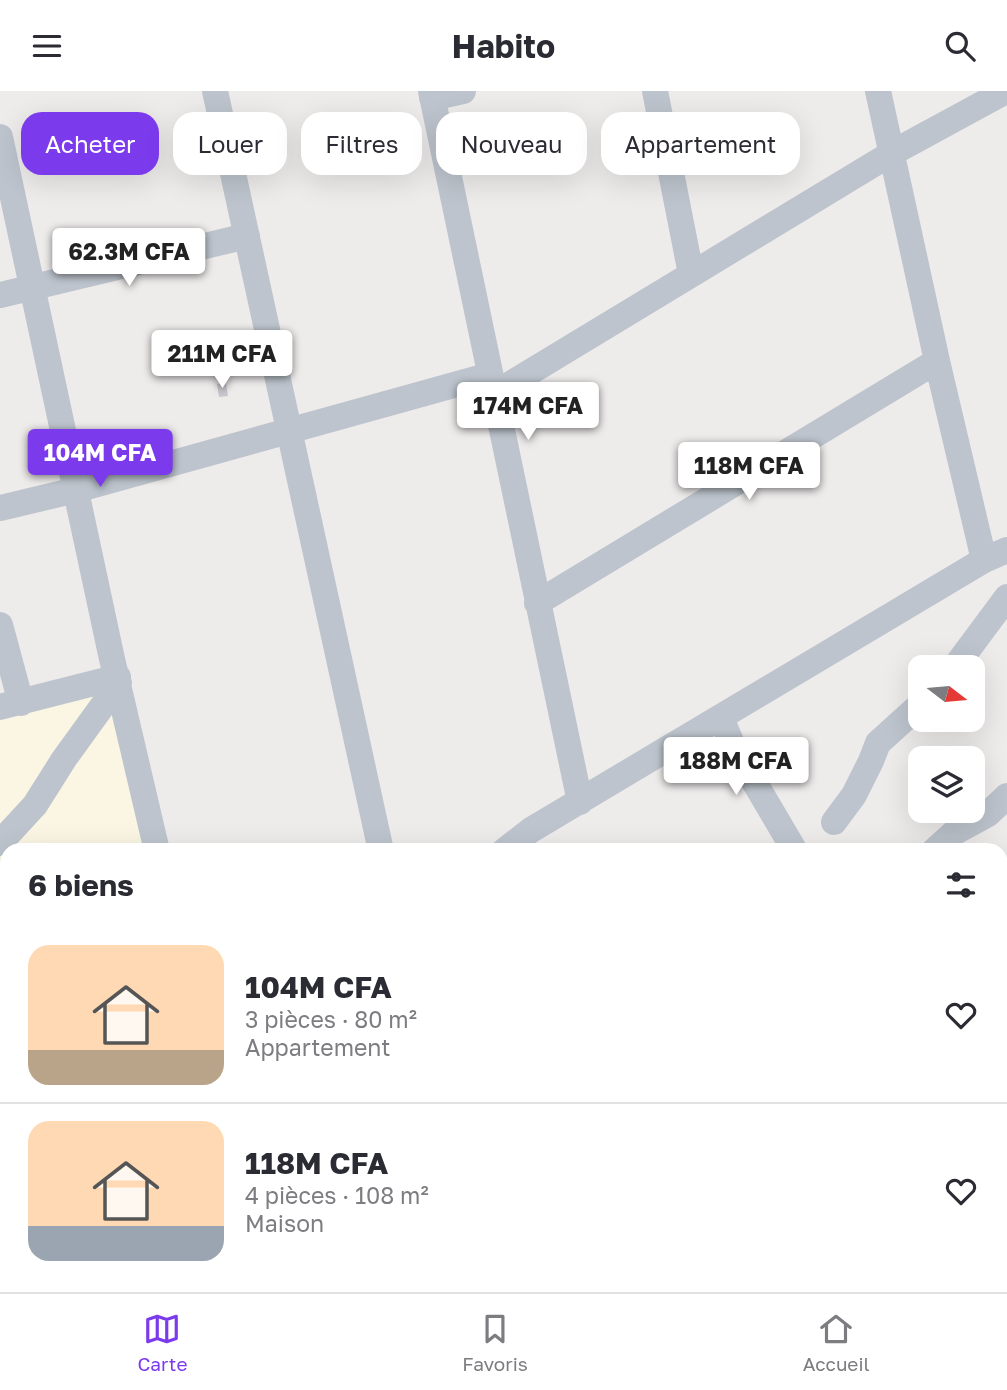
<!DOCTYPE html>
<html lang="fr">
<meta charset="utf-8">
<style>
:root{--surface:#fff;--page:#f7f7f7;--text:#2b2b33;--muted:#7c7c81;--line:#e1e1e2;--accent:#7c3aed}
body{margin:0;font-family:"Golos Text",sans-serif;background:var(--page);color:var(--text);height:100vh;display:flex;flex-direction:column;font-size:26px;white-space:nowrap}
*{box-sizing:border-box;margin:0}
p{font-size:23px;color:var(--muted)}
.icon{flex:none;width:38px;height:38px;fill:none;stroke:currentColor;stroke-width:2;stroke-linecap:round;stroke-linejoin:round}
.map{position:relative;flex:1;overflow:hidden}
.sheet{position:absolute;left:0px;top:752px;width:1008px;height:450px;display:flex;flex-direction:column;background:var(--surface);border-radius:21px 21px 0 0;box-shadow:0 7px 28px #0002}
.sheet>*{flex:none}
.guide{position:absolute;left:21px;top:21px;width:966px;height:63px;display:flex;gap:14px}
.needle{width:46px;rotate:106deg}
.tools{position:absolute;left:908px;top:564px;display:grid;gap:14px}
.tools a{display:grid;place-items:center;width:77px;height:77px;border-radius:14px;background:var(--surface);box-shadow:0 7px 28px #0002;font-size:35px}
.price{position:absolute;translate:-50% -60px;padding:0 16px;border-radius:7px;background:#fff;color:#222;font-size:23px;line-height:46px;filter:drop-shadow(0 2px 4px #0008)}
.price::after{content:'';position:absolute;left:50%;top:42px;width:21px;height:16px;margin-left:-10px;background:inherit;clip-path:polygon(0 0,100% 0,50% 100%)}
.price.on{background:var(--accent);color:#fff}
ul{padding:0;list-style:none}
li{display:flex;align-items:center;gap:21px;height:175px;padding:0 28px}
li+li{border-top:2px solid var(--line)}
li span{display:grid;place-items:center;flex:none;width:196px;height:140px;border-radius:21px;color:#555}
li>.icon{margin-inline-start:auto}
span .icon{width:84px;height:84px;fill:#fffc;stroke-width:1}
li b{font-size:30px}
h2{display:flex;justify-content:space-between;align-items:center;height:84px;padding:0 28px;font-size:30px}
.tag{padding:0 24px;border-radius:21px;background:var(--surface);box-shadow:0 7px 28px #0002;font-size:24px;line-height:63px}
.tag.on{background:var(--accent);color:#fff}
header{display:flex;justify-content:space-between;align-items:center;height:91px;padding:0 28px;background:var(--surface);font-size:32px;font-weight:700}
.tab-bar{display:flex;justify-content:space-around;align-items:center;height:98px;border-top:2px solid var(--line);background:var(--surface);font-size:19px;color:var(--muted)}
.tab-bar a{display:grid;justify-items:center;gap:4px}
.tab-bar .on{color:var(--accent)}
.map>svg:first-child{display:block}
.commercial{fill:#faf6e3}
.sand{fill:url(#sand-dots)}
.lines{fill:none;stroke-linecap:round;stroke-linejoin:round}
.stream{stroke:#8ac8e5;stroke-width:6}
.building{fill:#c9c9d0}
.path{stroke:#75c6a7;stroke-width:3.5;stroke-dasharray:5 3.5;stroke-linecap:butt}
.minor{stroke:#bdc4cd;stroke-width:26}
</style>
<header><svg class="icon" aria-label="menu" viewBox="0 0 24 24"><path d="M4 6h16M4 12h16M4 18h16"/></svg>Habito<svg class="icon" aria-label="search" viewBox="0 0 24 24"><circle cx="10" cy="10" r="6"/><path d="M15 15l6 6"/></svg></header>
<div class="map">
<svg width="1007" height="1201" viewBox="0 0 1007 1201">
<defs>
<pattern id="sand-dots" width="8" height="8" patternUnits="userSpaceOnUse" patternTransform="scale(1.75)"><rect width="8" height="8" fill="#efebdb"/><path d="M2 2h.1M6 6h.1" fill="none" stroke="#cecbbe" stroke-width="1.8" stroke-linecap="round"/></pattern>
</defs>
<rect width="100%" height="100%" fill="#eeebeb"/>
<path class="commercial" d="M117 592 153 759 7 760V935L0 937V620Z"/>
<path class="sand" d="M1007 806V958L1001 961V812Z
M676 1195H822L816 1201H672Z"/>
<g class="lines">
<path class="stream" d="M1001 849 1007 847
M1001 885 1007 877
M1001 894 1007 900
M1001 942 1007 937
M835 1195 838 1201
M711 1201 718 1195"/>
</g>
<path class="building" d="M216 247 231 248V271H216Z
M226 292 228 305 219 306 217 293Z"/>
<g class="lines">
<path class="path" d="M597 1195 600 1201"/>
<path class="minor" d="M215 0 381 760
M431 0 580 711
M655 0 691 183
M878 0 937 270 984 469
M432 7 463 0
M0 46 112 568 157 760
M0 204 247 145
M494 303 892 62 1006 0
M0 417 76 399 490 284
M537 512 937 270
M0 534 21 612
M955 576 1007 506
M0 616 118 586
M721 627 733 655 795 760
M834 731 854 704 871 670 878 652 920 614
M0 752 35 714 64 668 119 592
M504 760 531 739 984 469 1007 459
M934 760 955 741 988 723 1007 705
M0 960 7 962
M1001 1056 1007 1065
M0 1116 7 1102
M31 1195 32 1201
M219 1201 221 1195"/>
</g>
</svg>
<div class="tools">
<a><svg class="needle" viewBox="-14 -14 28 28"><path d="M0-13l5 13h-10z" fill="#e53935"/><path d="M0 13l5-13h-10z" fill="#7c7c81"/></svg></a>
<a><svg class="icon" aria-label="layers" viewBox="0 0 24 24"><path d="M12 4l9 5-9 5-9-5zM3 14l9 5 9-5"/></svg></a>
</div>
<b class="price" style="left:129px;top:197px">62.3M CFA</b>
<b class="price" style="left:222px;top:299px">211M CFA</b>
<b class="price" style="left:528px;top:351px">174M CFA</b>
<b class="price on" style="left:100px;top:398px">104M CFA</b>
<b class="price" style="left:749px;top:411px">118M CFA</b>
<b class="price" style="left:736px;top:706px">188M CFA</b>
<div class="guide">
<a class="tag on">Acheter</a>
<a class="tag">Louer</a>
<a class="tag">Filtres</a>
<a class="tag">Nouveau</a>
<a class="tag">Appartement</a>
</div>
<section class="sheet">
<h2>6 biens<svg class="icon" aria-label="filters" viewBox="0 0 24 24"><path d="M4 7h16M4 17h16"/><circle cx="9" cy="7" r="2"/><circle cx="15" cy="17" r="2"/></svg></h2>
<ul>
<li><span style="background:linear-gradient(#ffd9b3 75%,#b9a48a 0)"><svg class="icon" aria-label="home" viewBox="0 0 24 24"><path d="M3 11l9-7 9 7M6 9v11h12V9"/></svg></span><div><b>104M CFA</b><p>3 pièces · 80 m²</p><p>Appartement</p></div><svg class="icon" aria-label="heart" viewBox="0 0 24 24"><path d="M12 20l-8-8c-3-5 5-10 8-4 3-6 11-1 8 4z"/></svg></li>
<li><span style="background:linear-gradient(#ffd9b3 75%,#9aa5b1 0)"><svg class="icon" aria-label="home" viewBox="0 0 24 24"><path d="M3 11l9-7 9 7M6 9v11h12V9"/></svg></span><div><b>118M CFA</b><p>4 pièces · 108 m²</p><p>Maison</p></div><svg class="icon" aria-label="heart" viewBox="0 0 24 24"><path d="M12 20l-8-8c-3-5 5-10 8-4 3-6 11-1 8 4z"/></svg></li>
</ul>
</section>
</div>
<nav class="tab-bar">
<a class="on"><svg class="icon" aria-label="map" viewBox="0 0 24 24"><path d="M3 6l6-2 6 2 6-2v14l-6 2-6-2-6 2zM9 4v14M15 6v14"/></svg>Carte</a>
<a><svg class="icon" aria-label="saved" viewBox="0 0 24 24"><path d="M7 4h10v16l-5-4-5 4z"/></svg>Favoris</a>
<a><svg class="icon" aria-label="home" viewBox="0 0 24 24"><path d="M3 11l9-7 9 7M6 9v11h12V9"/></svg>Accueil</a>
</nav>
